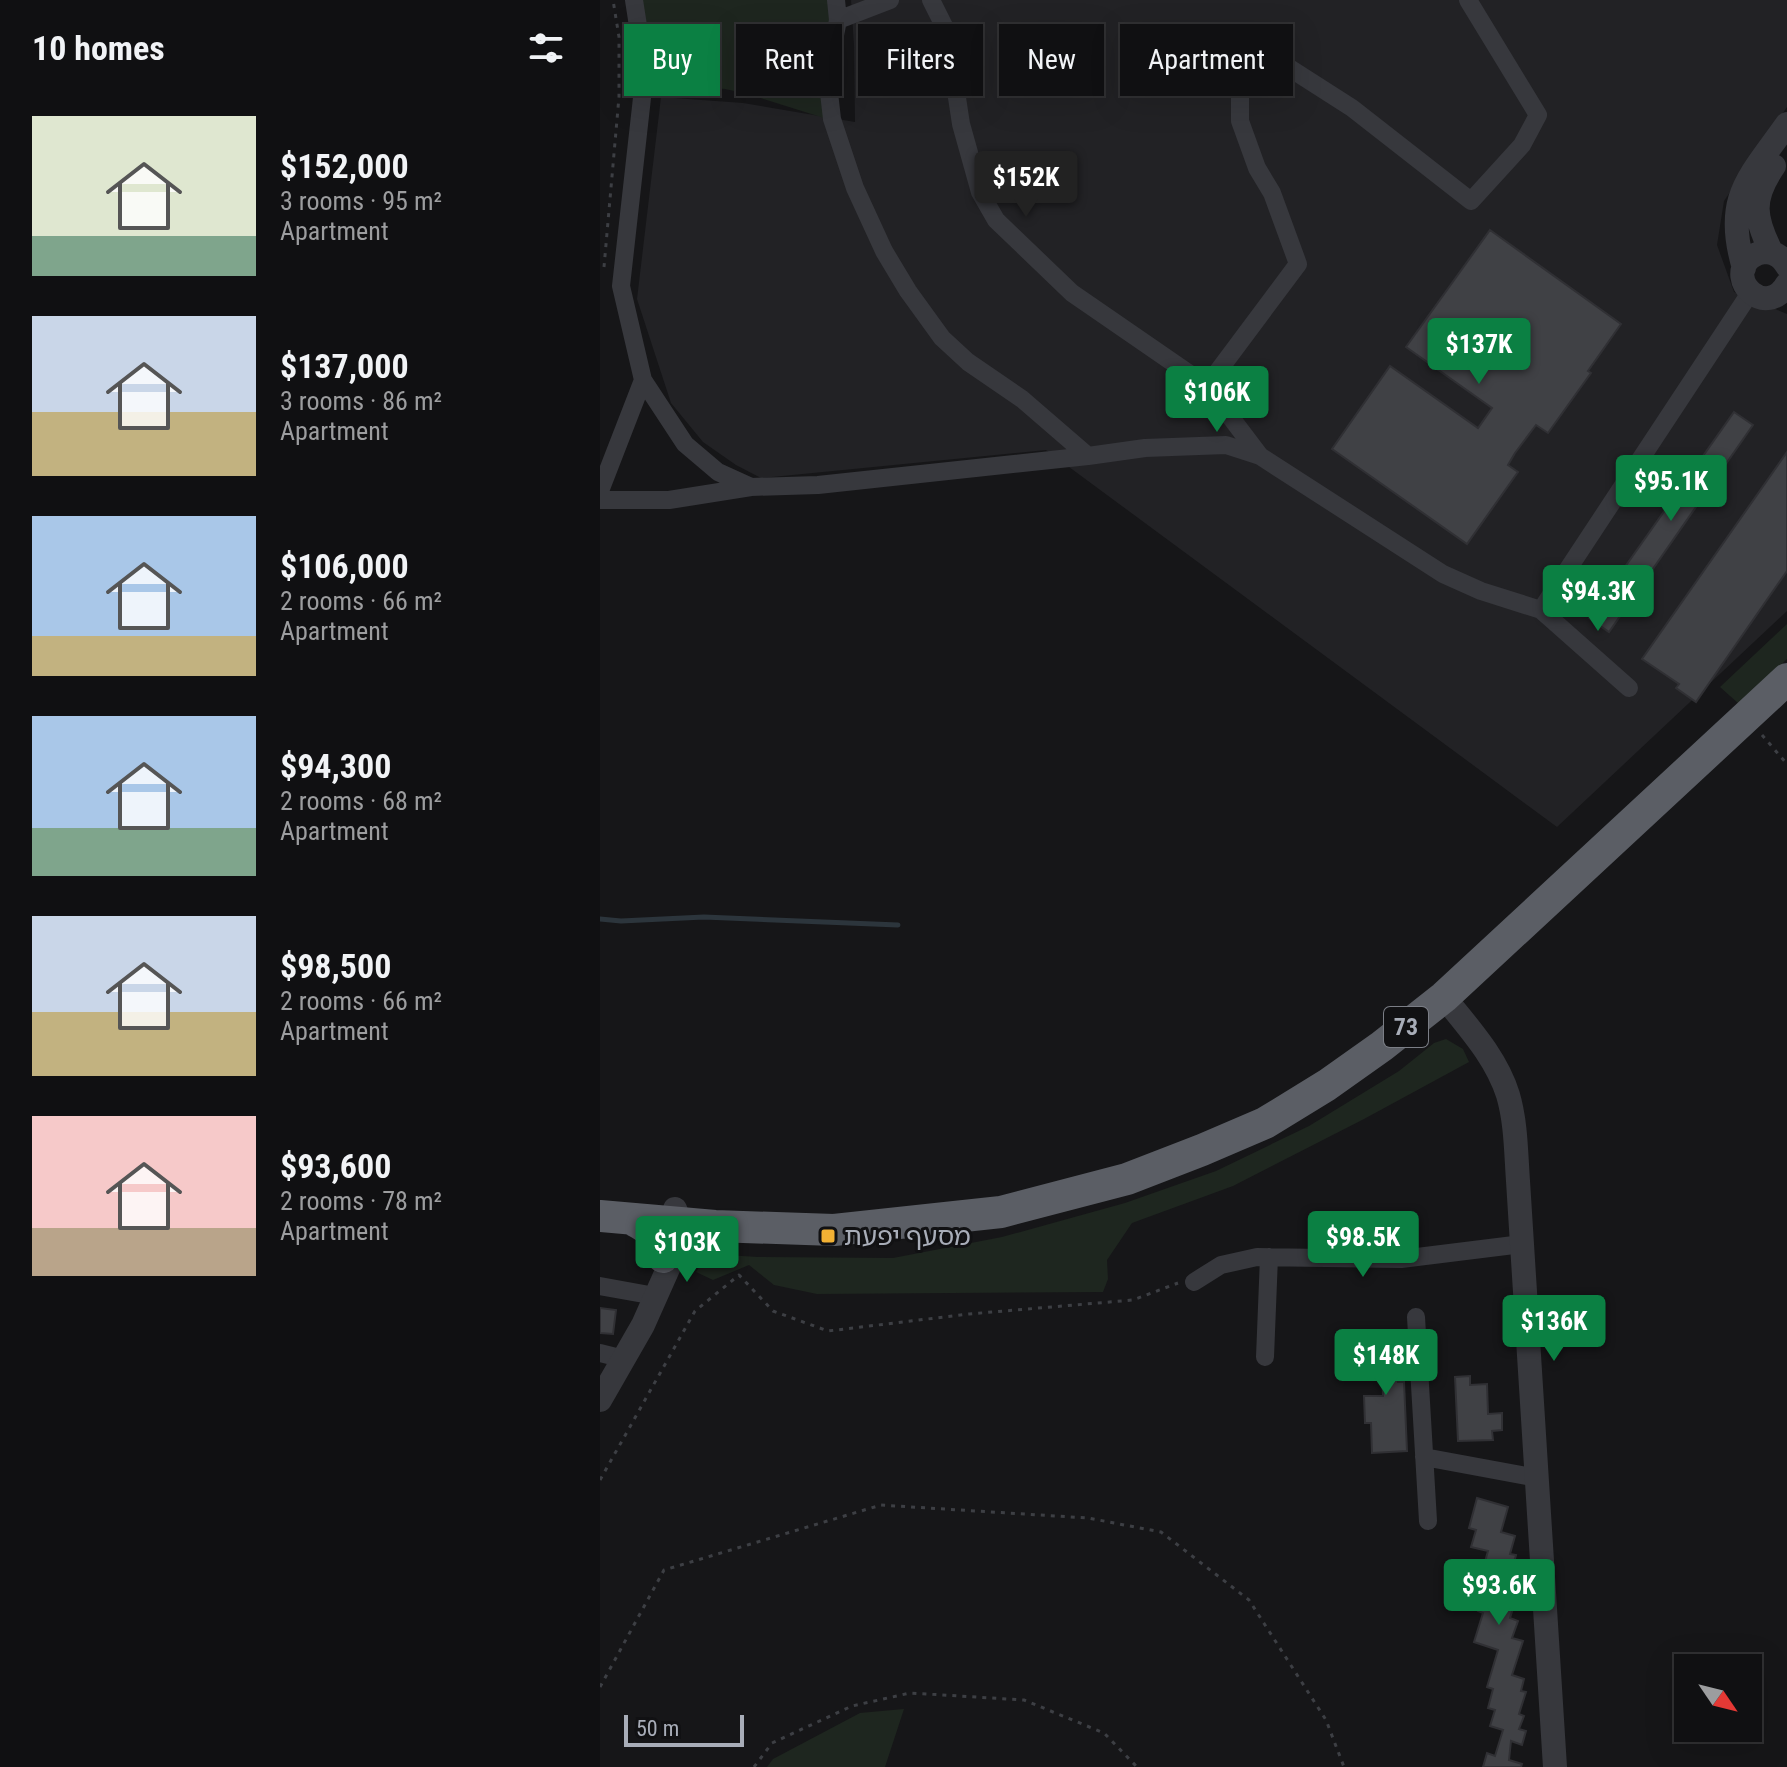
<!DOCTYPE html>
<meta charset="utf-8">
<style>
:root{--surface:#101012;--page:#1e1e20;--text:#f1f3f6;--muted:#9c9d9f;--line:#303032;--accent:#0b8043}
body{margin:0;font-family:"Roboto Condensed","Noto Sans Hebrew",sans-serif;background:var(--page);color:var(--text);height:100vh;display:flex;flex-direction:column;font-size:30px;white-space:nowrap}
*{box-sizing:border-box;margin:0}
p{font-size:26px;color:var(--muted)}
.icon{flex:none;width:44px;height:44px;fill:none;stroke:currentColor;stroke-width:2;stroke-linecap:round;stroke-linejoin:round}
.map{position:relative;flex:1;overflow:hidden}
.drawer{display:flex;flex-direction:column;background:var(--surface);width:600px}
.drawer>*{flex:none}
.top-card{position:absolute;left:24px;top:24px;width:760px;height:72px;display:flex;gap:16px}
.needle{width:52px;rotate:125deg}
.controls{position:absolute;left:1074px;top:1654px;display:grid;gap:16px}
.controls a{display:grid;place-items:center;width:88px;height:88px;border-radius:0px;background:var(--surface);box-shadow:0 8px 32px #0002,0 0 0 2px var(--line);font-size:40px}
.scale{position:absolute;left:24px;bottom:20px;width:120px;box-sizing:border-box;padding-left:8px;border:4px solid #a8adb8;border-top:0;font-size:22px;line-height:28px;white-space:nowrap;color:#a8adb8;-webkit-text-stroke:6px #111113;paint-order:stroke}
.price{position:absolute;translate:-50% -68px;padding:0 18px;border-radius:8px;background:var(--accent);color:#fff;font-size:26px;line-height:52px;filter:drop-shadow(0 2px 4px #0008)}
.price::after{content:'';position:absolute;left:50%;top:48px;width:24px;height:18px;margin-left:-12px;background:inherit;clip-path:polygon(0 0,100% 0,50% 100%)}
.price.on{background:#222;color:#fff}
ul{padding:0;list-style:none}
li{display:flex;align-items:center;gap:24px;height:200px;padding:0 32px}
li span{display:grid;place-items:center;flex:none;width:224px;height:160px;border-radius:0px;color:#555}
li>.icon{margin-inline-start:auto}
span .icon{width:96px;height:96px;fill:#fffc;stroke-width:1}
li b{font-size:34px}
h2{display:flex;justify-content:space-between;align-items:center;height:96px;padding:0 32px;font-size:34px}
.tag{padding:0 28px;border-radius:0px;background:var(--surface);box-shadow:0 8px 32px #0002,0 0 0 2px var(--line);font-size:28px;line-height:72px}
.tag.on{background:var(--accent);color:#fff}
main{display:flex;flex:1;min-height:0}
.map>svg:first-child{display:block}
.built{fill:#222225}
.green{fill:#1e261f}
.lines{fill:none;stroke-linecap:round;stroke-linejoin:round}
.stream{stroke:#2c353c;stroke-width:5}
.building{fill:#404145;stroke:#303034;stroke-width:2}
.path{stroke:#3d3f44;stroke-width:3;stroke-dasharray:4 6;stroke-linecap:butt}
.minor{stroke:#37383d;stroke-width:18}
.tertiary{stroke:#37383d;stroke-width:24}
.trunk{stroke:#5b5e65;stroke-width:32}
.poi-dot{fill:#f2b134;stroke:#111113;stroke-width:3}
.labels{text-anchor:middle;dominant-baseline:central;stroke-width:6;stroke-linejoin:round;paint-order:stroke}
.shield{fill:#111113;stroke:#7b7e86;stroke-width:2}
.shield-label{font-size:24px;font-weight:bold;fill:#a8adb8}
.poi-label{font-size:26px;fill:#a8adb8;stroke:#111113;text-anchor:start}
</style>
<main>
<section class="drawer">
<h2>10 homes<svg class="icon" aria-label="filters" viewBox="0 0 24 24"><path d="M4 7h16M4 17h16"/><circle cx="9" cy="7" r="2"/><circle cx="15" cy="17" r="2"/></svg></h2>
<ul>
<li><span style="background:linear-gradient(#dfe7d0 75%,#7fa58c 0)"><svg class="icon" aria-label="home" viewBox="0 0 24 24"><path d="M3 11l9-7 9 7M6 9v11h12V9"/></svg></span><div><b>$152,000</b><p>3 rooms · 95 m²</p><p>Apartment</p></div></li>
<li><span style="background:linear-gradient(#c9d6e8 60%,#c2b280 0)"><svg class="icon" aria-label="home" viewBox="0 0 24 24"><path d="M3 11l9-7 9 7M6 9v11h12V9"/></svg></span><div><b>$137,000</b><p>3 rooms · 86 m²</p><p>Apartment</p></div></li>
<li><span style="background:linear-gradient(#a9c7e8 75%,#c2b280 0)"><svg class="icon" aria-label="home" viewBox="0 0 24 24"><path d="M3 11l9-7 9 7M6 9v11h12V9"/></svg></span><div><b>$106,000</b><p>2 rooms · 66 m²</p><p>Apartment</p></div></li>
<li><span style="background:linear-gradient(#a9c7e8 70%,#7fa58c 0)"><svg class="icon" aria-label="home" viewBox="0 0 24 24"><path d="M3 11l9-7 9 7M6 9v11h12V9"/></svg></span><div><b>$94,300</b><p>2 rooms · 68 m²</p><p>Apartment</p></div></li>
<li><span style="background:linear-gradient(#c9d6e8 60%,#c2b280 0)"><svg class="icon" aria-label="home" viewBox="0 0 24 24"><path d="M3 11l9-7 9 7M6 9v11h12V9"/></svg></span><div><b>$98,500</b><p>2 rooms · 66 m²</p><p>Apartment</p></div></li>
<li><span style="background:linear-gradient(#f6c9c9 70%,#b9a48a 0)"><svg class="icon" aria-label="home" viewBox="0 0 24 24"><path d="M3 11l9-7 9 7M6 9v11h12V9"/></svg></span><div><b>$93,600</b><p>2 rooms · 78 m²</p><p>Apartment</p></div></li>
</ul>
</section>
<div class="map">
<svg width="1187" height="1767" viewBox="0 0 1187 1767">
<rect width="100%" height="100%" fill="#161618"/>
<path class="built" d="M251 0H1187V107L1124 201 1117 245 1134 292 1187 314V611L957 827 446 450 161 478 136 465 103 442 71 403 37 299 61 97 143 103 255 122 254 45Z"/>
<path class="green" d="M37 0H230L224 118 148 94 125 89 69 85Z
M1187 624V659L1139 704 1120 687Z
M846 1039 863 1049 869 1062 764 1119 633 1186 532 1223 507 1260 508 1279 503 1292 217 1294 174 1285 149 1265 113 1280 96 1272 103 1261 111 1254 158 1257 293 1258 402 1237 525 1203 616 1171 709 1126 799 1071 834 1043Z
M304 1709 285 1767H167L173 1759 260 1713Z"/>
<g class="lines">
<path class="stream" d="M0 919 21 921 104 917 298 925"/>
</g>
<path class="building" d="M890 230 1021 324 988 371 991 373 948 433 936 425 915 453 908 465 918 472 867 544 732 449 790 366 878 428 892 408 806 347Z
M1134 412 1153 425 1009 632 989 618Z
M1187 452V571L1096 702 1076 688 1079 684 1042 659Z
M0 1308 16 1310 13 1334 0 1333Z
M794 1331 798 1382H804L807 1451 772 1453 771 1423H765L764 1396H783L782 1366 762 1367 761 1345 772 1344 771 1333Z
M870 1376V1385L887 1384 888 1414 902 1413V1430L892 1431 893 1440 858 1441 855 1377Z
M877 1498 908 1507 901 1532 915 1536 910 1554 916 1555 908 1585 914 1587 910 1597 916 1599 910 1618 918 1621 912 1638 923 1641 912 1675 924 1679 921 1691 926 1692 919 1714 924 1716 919 1729 926 1731 922 1745 911 1741 909 1760 922 1764 921 1767H883L887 1753 895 1756 903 1730 890 1726 895 1710 888 1708 893 1689 887 1687 898 1650 874 1642 883 1613 878 1611 882 1599 869 1595 875 1575 881 1576 888 1551 871 1547 876 1530 869 1528Z"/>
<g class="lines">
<path class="path" d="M4 267 19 97V37L13 0
M1162 735 1187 764
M0 1480 95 1311 139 1275 173 1311 228 1331 369 1314 533 1300 578 1283
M0 1687 64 1570 281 1505 488 1518 561 1532 649 1600 726 1720 744 1767
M154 1767 172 1743 252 1706 310 1693 424 1700 504 1733 537 1767"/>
<path class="minor" d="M34 0 45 71 21 286 43 380 85 444 118 472 151 487 218 485 488 456 545 448 626 445 660 456 843 574 881 591 941 610 1150 293
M236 0 238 20 227 75 232 119 255 188 284 251 308 291 342 338 368 362 422 399 488 456
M331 0 347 32 361 124 380 192 396 220 472 293 607 386 660 456
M238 20 290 0
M607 386 698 264 672 193 657 168 640 121V91L660 67 677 60 752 108 871 201 922 145 938 115 868 0
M0 491 43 380
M0 500H69L151 487
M941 610 1029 688
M594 1282 621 1265 657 1257 801 1259 922 1244
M0 1286 55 1296
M816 1317 828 1521
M0 1353 24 1359
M665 1357 669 1257
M824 1457 937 1478"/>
<path class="tertiary" d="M1172 253C1154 218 1151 199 1174 166
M1187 266C1183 258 1177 253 1167 252 1161 252 1155 254 1150 258 1125 281 1167 319 1187 284
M1144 268C1123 198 1149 178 1187 124
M844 997C868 1027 896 1057 908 1095 916 1122 916 1153 918 1181L955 1767
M0 1400 43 1325 75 1253 81 1224 75 1209"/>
<path class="trunk" d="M0 1216 115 1226 234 1230 401 1212 527 1179 602 1150 665 1123 727 1085 782 1046 844 997 1187 679
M33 1220C51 1229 59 1237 63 1257"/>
</g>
<rect class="poi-dot" x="220" y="1228" width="16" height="16" rx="4"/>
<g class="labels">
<rect class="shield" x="784" y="1007" width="44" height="40" rx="6"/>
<g class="shield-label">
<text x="806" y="1027">73</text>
</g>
<g class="poi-label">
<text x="244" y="1236">מסעף יפעת</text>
</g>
</g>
</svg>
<div class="controls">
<a><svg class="needle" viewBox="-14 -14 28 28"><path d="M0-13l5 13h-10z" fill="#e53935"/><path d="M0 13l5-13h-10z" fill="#9c9d9f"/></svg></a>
</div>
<div class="scale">50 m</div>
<b class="price on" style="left:426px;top:219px">$152K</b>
<b class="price" style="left:879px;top:386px">$137K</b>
<b class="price" style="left:617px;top:434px">$106K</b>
<b class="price" style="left:1071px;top:523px">$95.1K</b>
<b class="price" style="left:998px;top:633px">$94.3K</b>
<b class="price" style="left:763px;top:1279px">$98.5K</b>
<b class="price" style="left:87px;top:1284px">$103K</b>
<b class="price" style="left:954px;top:1363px">$136K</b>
<b class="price" style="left:786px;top:1397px">$148K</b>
<b class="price" style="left:899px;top:1627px">$93.6K</b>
<div class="top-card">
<a class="tag on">Buy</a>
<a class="tag">Rent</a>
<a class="tag">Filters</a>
<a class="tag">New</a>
<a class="tag">Apartment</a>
</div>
</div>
</main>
